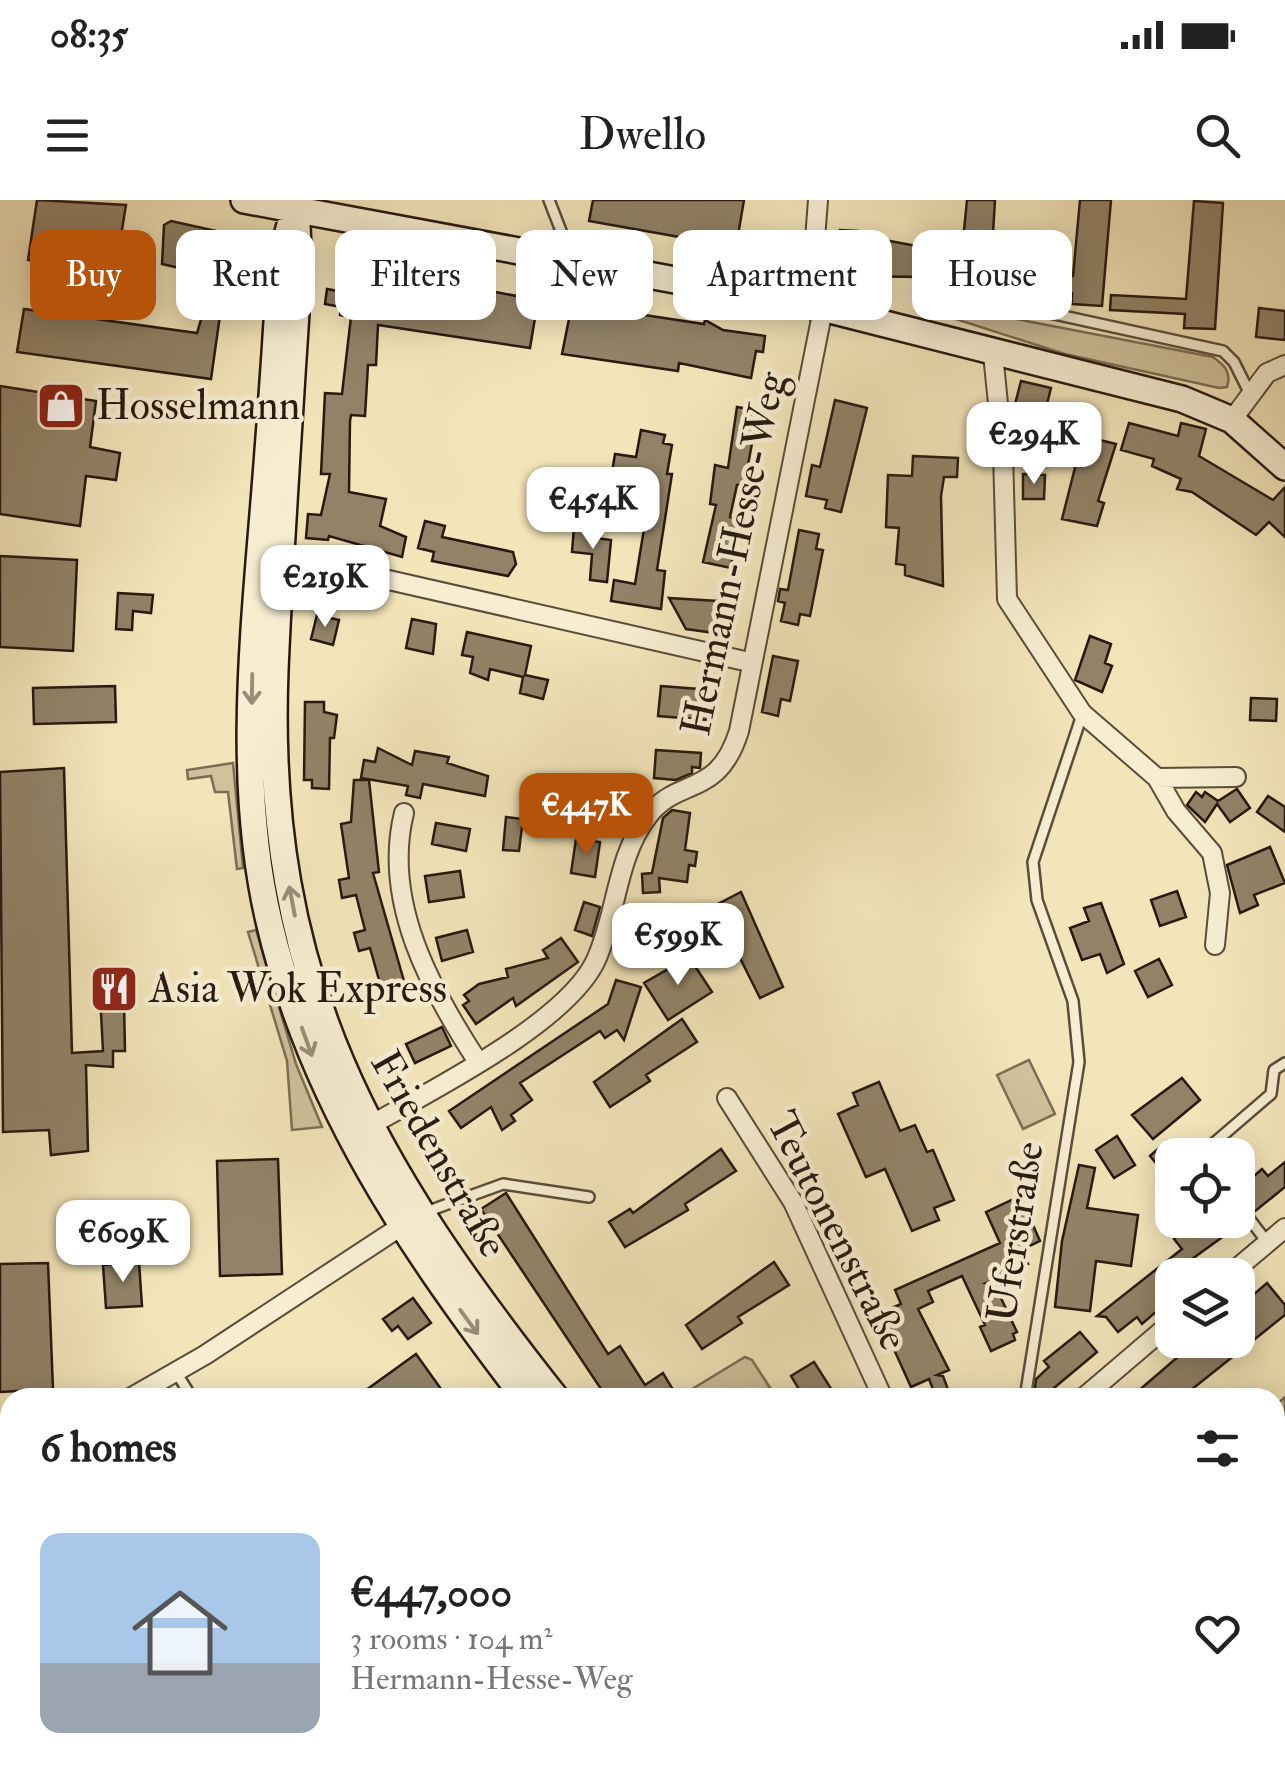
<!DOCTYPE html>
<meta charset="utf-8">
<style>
:root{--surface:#fff;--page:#f6f6f6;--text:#222;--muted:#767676;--accent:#b45309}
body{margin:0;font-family:"IM FELL Double Pica",serif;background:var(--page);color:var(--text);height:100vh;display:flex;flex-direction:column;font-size:38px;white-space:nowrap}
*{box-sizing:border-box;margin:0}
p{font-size:32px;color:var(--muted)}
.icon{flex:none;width:55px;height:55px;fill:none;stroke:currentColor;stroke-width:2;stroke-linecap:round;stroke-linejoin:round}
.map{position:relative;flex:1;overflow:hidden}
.details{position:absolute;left:0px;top:1188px;width:1285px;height:392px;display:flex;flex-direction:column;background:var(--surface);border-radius:30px 30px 0 0;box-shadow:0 5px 25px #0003}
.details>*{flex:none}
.banner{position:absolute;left:30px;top:30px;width:1225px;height:90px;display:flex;gap:20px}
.fabs{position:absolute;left:1155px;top:938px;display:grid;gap:20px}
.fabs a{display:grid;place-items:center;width:100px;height:100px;border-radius:20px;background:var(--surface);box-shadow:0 5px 25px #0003;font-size:50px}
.price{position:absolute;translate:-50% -85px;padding:0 22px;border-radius:20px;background:#fff;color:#222;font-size:32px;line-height:65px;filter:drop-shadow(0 2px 5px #0008)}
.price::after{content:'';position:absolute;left:50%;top:60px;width:30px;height:22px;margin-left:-15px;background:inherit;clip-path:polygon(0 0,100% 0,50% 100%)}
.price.active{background:var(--accent);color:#fff}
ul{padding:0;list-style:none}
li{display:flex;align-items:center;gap:30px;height:250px;padding:0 40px}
li span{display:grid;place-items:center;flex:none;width:280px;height:200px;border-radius:20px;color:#555}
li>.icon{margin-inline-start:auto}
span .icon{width:120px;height:120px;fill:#fffc;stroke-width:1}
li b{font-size:42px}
h2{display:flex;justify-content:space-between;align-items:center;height:120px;padding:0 40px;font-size:42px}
.chip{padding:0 35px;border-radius:20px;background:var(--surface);box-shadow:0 5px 25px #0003;font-size:35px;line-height:90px}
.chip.active{background:var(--accent);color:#fff}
.status{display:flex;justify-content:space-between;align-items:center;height:70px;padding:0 50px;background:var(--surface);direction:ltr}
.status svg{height:28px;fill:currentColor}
header{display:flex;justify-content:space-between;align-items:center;height:130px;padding:0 40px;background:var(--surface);font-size:45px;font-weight:600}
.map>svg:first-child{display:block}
.green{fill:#d0c29d;stroke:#7c6e56;stroke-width:2.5}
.building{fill:#928368;stroke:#281910;stroke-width:2.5}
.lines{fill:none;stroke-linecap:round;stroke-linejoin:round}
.lane-casing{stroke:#5b4c3a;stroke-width:14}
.street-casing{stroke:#5b4c3a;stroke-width:22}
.secondary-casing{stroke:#281910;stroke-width:30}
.lane{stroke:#f7eed2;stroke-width:9}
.street{stroke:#f7eed2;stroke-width:18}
.secondary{stroke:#f7eed2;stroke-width:25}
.oneway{stroke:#9a8e7b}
.labels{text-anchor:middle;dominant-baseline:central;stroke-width:9;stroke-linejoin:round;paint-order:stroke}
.poi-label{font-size:42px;fill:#281910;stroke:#f7eed2;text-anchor:start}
.street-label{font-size:42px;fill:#281910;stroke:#f7eed2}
</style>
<div class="status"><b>08:35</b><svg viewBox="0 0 49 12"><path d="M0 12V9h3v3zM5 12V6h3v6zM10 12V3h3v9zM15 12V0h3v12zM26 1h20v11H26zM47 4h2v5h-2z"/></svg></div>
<header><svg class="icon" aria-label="menu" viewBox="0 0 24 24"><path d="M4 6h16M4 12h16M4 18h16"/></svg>Dwello<svg class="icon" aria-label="search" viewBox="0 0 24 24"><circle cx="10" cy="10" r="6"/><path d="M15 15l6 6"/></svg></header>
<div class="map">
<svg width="1285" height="1578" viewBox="0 0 1285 1578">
<rect width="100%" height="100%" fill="#f3e5ba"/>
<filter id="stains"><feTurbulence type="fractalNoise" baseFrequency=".002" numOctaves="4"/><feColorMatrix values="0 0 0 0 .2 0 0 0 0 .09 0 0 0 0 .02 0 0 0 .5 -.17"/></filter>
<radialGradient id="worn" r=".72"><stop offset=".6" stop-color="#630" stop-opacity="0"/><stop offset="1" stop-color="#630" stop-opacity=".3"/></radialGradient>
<path class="green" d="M949 106 1213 157C1224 165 1232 172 1227 187L1219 188 1065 154 946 116Z
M233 563 243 668 237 669 228 592H215L211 576 188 579 187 570Z
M256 730 296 864 322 927 292 930 287 861 248 732Z
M1029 860 1055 914 1023 929 997 875Z
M745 1157 752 1160 776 1197H679Z
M1285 1197V1578H1240L1236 1570H1275V1206Z"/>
<path class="building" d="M37 0 126 5 115 73 28 60Z
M593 0H744L736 47 589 21Z
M967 0H995L990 83 942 81 941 91 918 89 920 77 853 76 856 47 839 45 840 30 858 31 856 47 857 38 890 41 922 47 921 58 961 61Z
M1080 0H1111L1102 106 1072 104V93L998 89 999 73 1073 76Z
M1194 1 1223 3 1215 129 1184 128 1185 114 1110 110 1111 95 1186 99Z
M171 21 239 36 250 56 245 109 239 112 221 108 211 179 17 152 24 109 197 133 214 76 162 64 164 25Z
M349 65 448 88 457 90 458 85 538 100 530 148 378 125 376 165H368L365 216 351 215 350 221 349 292 386 299 380 326 406 337 402 357 329 336 328 340 306 338 308 314 321 315 330 274H321L325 193 342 194 351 117 340 115 341 107 325 104 327 89 344 92Z
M572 104 704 124 705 120 723 130 765 136 763 152 756 151 751 178 679 163 678 171 562 154Z
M1259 108 1285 111V140L1256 137Z
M1021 181 1051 188 1047 204 1080 213 1076 229 1013 212Z
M0 186 96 201 90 247 120 253 116 280 86 276 80 326 0 314Z
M835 200 867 208 841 312 825 308 827 300 806 296 812 265 820 267Z
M737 207 755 210 752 222H756L744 286 737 285 730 317 737 319 731 368 703 362 716 305 710 304 715 265 728 268Z
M1129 223 1178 236 1181 223 1206 229 1199 256 1273 300 1285 287V337L1269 322 1256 335 1192 292 1177 289 1181 279 1152 266 1154 259 1121 250Z
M641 230 665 235 663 243 672 245 667 274H672L657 370 665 371 661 409 611 401 614 380 635 384 649 298 609 291 615 254 636 257Z
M1083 236 1116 244 1098 301 1104 303 1097 326 1062 319Z
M913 256 958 258 957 277H944L941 296 943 386 905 375V365L896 364 899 328 886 327 888 275 912 276Z
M1023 274 1045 275 1044 299H1023Z
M425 321 445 326 442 337 513 352 516 364 508 376 432 361 434 352 418 348Z
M574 327 597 329 596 338 611 340 607 382 590 380 592 354 572 352Z
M799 330 819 334 816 349 823 350 810 416 800 414 798 425 781 421 785 403 778 401 780 389 788 390Z
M0 356 77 360 73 451 0 447Z
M118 393 153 395 151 413 133 411 132 430 116 429Z
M669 398 734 402 732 418 724 417 722 434 686 429Z
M317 415 339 420 333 445 311 439Z
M412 419 436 424 433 454 406 448Z
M467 432 531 446 525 475 548 480 543 499 520 493 523 477 490 469 488 480 470 473 473 457 462 455Z
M1090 436 1111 444 1105 463 1112 466 1102 492 1075 480Z
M773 456 798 461 790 501 781 499 778 516 762 512Z
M115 486 116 522 34 524 33 488Z
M661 486 711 490 708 520 658 516Z
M1251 498 1277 499 1276 521 1250 520Z
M305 502H324V512L337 515 334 538H330L329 589 312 588V580H304Z
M378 548 412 565 415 551 449 557 447 563 488 576 485 596 423 584 420 598 406 595 408 586 361 578 364 560 375 562Z
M656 550 701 553 700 568 692 567V573L676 580 654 578Z
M64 568 72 853 103 851 99 775 127 773 128 802H124L125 851H113V867L86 865 88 951 51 955 49 930 3 932 0 572Z
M354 580H369L379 672 373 673 406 788 383 794 370 748 359 751 354 733 365 730 356 695 342 698 339 680 349 678 341 624 351 622Z
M1237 589 1250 608 1230 622 1217 604 1205 622 1187 605 1196 592 1202 597 1205 592 1218 601Z
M1268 596 1285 607V632L1257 612Z
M672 610 690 613 685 650 697 652 695 666 689 665 687 682 659 678 660 692 643 693 642 674 652 673 663 618Z
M506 617 523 619 519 651 503 650Z
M436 623 470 629 466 651 432 644Z
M576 639 600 642 595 677 571 673Z
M1270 647 1285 683 1254 695 1258 705 1240 713 1227 665Z
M460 671 464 697 429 702 425 676Z
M1177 691 1186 717 1160 726 1151 700Z
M741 692 783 787 760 798 714 706Z
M584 702 600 707 592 736 575 730Z
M1101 703 1124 764 1107 773 1100 754 1082 760 1070 728 1089 721 1084 708Z
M467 730 473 752 442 761 436 738Z
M561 738 578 762 516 806 513 798 476 824 463 805 469 801 464 795 479 784 508 777 506 769 548 758 543 750Z
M689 757 712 792 668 820 644 783Z
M1159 759 1172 785 1148 797 1135 771Z
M616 780 641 787 624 840 617 830 605 838 600 831 520 883 532 900 511 915 515 921 502 930 491 907 461 928 449 911 608 804Z
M682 819 697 842 646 875 650 881 610 907 594 882Z
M442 827 451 846 415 863 406 844Z
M1182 878 1200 900 1153 939 1132 915Z
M879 882 900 931 915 925 927 952 933 950 954 1000 934 1008 939 1020 912 1031 885 969 866 977 838 914 858 905 853 893Z
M1117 936 1135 965 1114 978 1096 950Z
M1167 941 1177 953 1172 955V983L1150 956Z
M721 949 736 971 685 1004 688 1010 625 1047 609 1022 630 1009 633 1013Z
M278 959 282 1074 220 1076 217 961Z
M1285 962V987L1254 1012 1238 990 1262 969 1268 976Z
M1079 965 1095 968 1087 1008 1138 1015 1131 1066 1096 1061 1090 1111 1055 1107 1062 1041Z
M506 993 608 1154 620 1146 645 1185 663 1173 678 1198H627L636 1191 626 1198H607L481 1009Z
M1020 996 1040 1041 1021 1050 1028 1064 986 1083 1003 1085 1008 1095 1001 1098 1017 1132 1013 1134 1015 1140 991 1151 980 1127 985 1125 962 1076 928 1091 933 1102 918 1109 949 1170 937 1175 943 1176 949 1192 936 1197 929 1179 911 1187 878 1114 901 1104 895 1090 1000 1043 986 1012Z
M1238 1017 1242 1023 1192 1059 1205 1075H1172V1098L1142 1124 1137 1117 1118 1132 1106 1117 1097 1116 1182 1049 1174 1039 1196 1020Z
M139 1062 142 1106 106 1108 103 1065Z
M774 1062 789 1085 738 1117 742 1123 702 1149 686 1125Z
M48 1063 53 1189 0 1192V1064Z
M1267 1083 1285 1105V1115L1181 1198H1130L1194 1143 1202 1152 1217 1140H1238V1108Z
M413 1098 431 1123 408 1139 398 1126 392 1131 383 1119Z
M1080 1132 1097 1152 1042 1198 1035 1189 1036 1179 1049 1167 1044 1161Z
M416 1154 441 1189 430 1198H355Z
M814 1162 837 1198H804L791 1176Z"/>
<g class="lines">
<g class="lane-casing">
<path id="lane" d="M549 0 570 54
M949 91 1223 151 1234 162 1250 194
M1200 955 1271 894 1274 870 1285 863
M1238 1004 1267 1042
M423 1013 503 984 589 997
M176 1172 192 1198
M1025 1198 1079 862 1073 801 1037 700 1033 662 1082 515
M700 1570 706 1578
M490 1578 501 1570"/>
</g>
<g class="street-casing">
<path id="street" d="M810 105 818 0
M993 154 1003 253 1007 399 1082 513 1157 578 1176 611 1212 653 1220 693 1215 745
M1232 220 1267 173 1285 165
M283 356 749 462
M1157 578 1236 577
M404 613C382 702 431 790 478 862
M727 898 793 1002 883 1198
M369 926C430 891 567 823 596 760 617 714 616 657 648 616 678 576 718 599 739 531L823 109
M1229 1075 1285 1028
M130 1198 205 1155 409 1021
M1083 1198 1172 1122
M0 1263 10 1258
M1116 1570 1121 1578"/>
</g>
<g class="secondary-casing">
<path id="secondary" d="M244 0 810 105 1182 199 1232 220 1285 267
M297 0 281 57C276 143 270 229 263 314 252 448 238 589 269 721 311 903 413 1052 525 1198
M297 25C300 80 294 136 291 191 285 284 279 377 275 470 263 781 370 963 556 1198
M792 1570 796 1578
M817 1570 821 1578
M728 1578 737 1570"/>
</g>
<use href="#lane" class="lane"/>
<use href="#street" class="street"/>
<use href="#secondary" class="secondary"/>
</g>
<defs><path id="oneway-shaft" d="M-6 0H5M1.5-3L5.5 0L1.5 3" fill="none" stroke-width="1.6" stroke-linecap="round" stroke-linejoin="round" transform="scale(2.5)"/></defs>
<g class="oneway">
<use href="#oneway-shaft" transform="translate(252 489) rotate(91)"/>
<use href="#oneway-shaft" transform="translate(292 701) rotate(-101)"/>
<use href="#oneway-shaft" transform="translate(307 842) rotate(70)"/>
<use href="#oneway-shaft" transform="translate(469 1122) rotate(54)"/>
</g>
<defs>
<g id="shop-square" transform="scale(2.5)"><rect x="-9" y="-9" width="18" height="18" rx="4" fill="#8f2418" stroke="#f7eed2"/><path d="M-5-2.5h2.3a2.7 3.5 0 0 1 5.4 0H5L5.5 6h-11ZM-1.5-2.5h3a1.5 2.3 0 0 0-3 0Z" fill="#fff"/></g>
<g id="restaurant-square" transform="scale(2.5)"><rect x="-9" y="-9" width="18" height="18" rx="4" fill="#8f2418" stroke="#f7eed2"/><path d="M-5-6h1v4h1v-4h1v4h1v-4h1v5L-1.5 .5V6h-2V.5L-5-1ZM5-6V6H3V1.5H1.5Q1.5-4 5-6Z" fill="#fff"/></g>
</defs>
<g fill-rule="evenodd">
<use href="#shop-square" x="61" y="206"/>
<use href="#restaurant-square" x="114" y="789"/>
</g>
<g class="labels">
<g class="poi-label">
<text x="96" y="206">Hosselmann</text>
<text x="149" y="789">Asia Wok Express</text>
</g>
<g class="street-label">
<text transform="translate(734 354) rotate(-78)">Hermann-Hesse-Weg</text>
<text transform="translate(439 954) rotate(60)">Friedenstraße</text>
<text transform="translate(837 1031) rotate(63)">Teutonenstraße</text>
<text transform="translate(1016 1032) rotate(-81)">Uferstraße</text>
</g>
</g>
<rect width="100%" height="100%" filter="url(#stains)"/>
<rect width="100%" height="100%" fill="url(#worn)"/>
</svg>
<div class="fabs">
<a><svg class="icon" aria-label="locate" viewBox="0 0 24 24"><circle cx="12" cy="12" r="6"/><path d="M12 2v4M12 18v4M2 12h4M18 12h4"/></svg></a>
<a><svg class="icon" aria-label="layers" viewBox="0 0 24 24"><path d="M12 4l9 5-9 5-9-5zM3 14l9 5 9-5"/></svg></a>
</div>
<b class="price" style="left:1034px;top:287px">€294K</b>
<b class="price" style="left:593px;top:352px">€454K</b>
<b class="price" style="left:325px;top:430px">€219K</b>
<b class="price active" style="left:586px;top:658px">€447K</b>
<b class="price" style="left:678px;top:788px">€599K</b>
<b class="price" style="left:123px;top:1085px">€609K</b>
<div class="banner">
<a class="chip active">Buy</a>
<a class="chip">Rent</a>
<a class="chip">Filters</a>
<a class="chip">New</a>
<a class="chip">Apartment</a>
<a class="chip">House</a>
</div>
<section class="details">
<h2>6 homes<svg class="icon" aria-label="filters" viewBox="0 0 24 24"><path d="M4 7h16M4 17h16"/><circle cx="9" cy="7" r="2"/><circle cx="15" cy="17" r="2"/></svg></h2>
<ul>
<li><span style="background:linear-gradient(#a9c7e8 65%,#9aa5b1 0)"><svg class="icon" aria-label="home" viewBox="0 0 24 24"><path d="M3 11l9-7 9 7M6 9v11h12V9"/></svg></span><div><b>€447,000</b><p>3 rooms · 104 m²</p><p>Hermann-Hesse-Weg</p></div><svg class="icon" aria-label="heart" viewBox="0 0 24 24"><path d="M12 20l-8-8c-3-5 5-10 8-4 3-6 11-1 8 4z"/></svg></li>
</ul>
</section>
</div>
